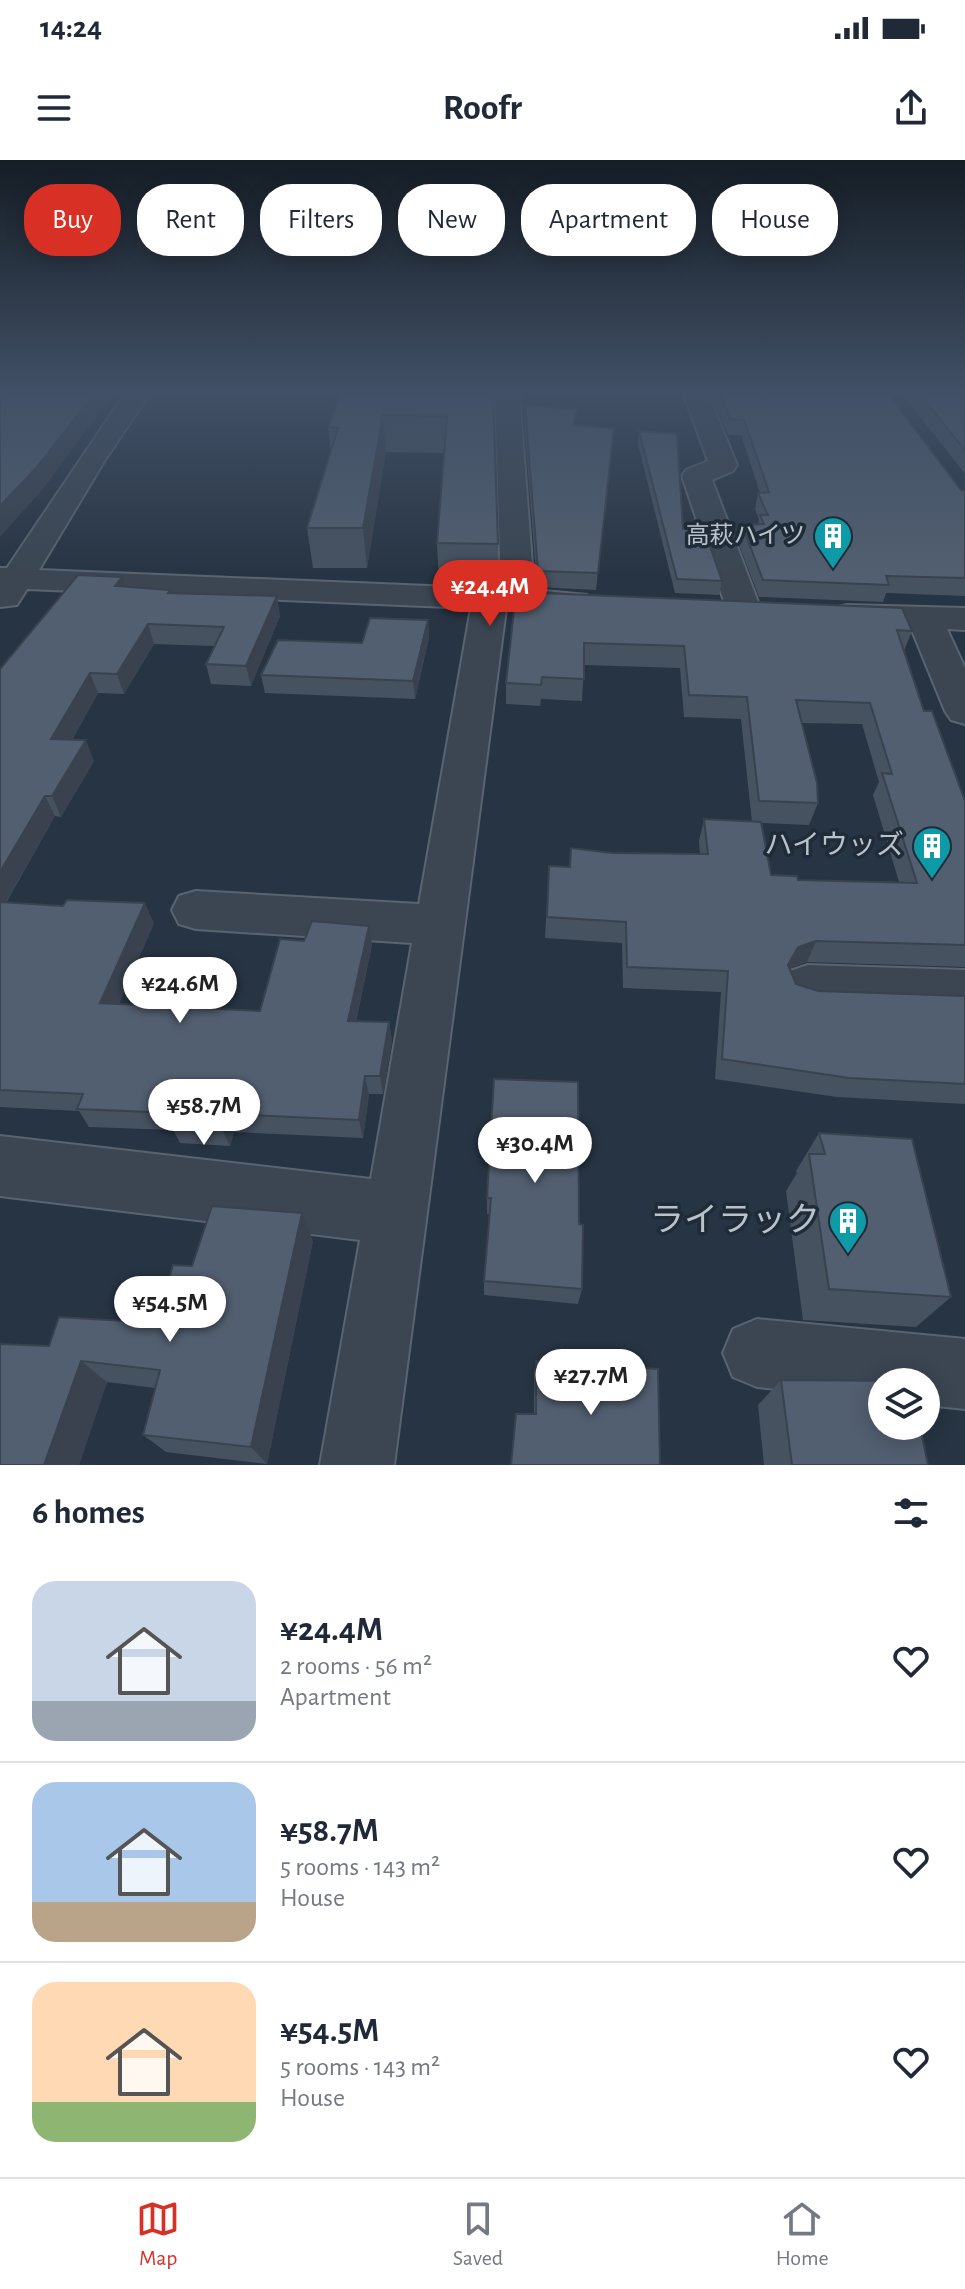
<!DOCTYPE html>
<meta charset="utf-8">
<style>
:root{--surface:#fff;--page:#f6f6f7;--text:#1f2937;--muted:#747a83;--line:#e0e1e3;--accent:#d93025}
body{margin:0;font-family:"Alegreya Sans","Noto Sans JP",sans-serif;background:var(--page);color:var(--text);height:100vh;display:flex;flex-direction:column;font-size:30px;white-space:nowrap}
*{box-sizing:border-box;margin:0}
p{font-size:26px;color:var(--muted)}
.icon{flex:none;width:44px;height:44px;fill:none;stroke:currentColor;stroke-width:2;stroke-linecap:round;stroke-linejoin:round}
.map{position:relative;height:1305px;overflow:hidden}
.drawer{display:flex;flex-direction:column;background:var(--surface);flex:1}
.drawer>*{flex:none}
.guide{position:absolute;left:24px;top:24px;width:918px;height:72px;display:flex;gap:16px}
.fabs{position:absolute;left:868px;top:1208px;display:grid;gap:16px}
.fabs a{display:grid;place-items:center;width:72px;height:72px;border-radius:50%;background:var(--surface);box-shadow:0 4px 20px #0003;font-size:40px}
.price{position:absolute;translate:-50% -68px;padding:0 18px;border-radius:28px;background:#fff;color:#222;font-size:26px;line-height:52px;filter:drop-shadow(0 2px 4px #0008)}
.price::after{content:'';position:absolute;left:50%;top:48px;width:24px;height:18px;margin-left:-12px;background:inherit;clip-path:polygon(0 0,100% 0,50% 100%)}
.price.selected{background:var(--accent);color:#fff}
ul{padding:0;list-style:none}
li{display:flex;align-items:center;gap:24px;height:200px;padding:0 32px}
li+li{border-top:2px solid var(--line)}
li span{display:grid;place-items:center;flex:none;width:224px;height:160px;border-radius:24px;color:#555}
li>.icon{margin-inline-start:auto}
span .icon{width:96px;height:96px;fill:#fffc;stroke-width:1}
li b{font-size:34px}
h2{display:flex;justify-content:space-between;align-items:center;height:96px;padding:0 32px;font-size:34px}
.chip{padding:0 28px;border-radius:32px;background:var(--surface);box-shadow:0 4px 20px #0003;font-size:28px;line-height:72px}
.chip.selected{background:var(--accent);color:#fff}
.status{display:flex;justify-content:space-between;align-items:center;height:56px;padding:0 40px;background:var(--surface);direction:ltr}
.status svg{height:22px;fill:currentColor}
header{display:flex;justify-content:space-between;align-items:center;height:104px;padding:0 32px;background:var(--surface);font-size:36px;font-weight:700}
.tab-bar{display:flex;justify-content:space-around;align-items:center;height:112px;border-top:2px solid var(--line);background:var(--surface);font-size:22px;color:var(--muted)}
.tab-bar a{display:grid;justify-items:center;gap:4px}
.tab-bar .selected{color:var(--accent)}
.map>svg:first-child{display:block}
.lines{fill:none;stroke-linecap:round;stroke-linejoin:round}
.minor-casing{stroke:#596470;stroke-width:4}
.minor{fill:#3b4652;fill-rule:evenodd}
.wall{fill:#475260;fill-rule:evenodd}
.shaded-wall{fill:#39424e}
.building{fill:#525f70;stroke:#39424e;stroke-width:2}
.labels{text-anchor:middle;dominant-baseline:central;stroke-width:7;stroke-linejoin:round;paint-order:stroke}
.far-poi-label{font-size:24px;fill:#b8c1cc;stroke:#202b38;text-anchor:end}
.poi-label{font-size:28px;fill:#b8c1cc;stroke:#202b38;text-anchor:end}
.near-poi-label{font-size:34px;fill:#b8c1cc;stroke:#202b38;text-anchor:end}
</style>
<div class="status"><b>14:24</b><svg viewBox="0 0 49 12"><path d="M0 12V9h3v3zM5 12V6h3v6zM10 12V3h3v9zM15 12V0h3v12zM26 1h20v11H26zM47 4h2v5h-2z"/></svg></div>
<header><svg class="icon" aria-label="menu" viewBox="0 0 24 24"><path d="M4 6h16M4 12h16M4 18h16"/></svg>Roofr<svg class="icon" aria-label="share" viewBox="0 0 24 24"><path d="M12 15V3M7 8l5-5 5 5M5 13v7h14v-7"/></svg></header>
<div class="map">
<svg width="965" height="1305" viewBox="0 0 965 1305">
<rect width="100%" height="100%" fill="#273443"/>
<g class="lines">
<g class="minor-casing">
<path id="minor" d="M126 232H151L105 300 39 410 501 429 495 232H519L534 430 587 435 592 442 587 449 575 452 506 449 394 1305H320L360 1080 0 1036V976L371 1019 412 783 196 769 179 764 172 750 179 736 196 731 419 744 471 448 27 429 17 445 0 447V408H7Z
M683 232H707L737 305 733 311 712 320 761 450 756 457 744 460 732 457 727 450 682 316 686 310 708 301Z
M847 445 965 448V470L947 469 965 508V564L951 560 945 551 911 468 835 462 830 455 835 448Z
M808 805 965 810V854L808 849 790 843 782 827 790 811Z
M757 1159 965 1179V1249L926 1245V1222H882V1240L757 1227 733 1217 723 1193 733 1169Z"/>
</g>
<use href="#minor" class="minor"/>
</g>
<path class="wall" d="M341 232H493L498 384V424L439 423 437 383 444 293 386 292 367 408H313L307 368 331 292 328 267Z
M710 232H887L961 330 965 331V436L886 433 883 442 759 437 738 382 742 365H758L759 359 755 349 758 333H760L741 275H728Z
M901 232H965V314Z
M525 245 575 265 614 268 596 430 537 427 524 259Z
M639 271 683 369 722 421 719 435 675 433 638 284Z
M125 426 171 433 280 456 251 526 211 524 206 504 214 486 154 484 124 534 98 533 72 580 94 601 61 657 55 656 6 743 154 763 119 844 260 851 304 781 369 766 372 785 356 862H389L392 881 383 934H369L363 978 234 972 230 986 180 983 173 970 89 967 79 951 0 947V509Z
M516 432 912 471 904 491 924 551 965 641V807L807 802 790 808 796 824 818 831 965 836V944L837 937 715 919 721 832 623 828 622 783 545 778 549 706 569 707 571 688 612 693 700 694 699 681 704 659 752 662 741 559 684 557 680 508 584 505 582 541 541 539 540 546 506 544V523ZM801 563 862 564 879 622 873 635 899 722 798 720 771 715 762 663 809 665 818 643Z
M428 460 429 478 415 539 265 533 261 515Z
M494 919 579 1064 582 1129 578 1144 484 1135V1121L490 1054H487V1038Z
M819 973 951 1137 916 1167 803 1160 786 1031 797 1013 796 1011Z
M313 1081 267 1304 166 1292 143 1275 155 1228 107 1222 79 1305H0L49 1186 156 1163 192 1106Z
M536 1201 660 1305 534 1254V1213Z
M781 1220 928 1305H764L758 1245Z"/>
<path class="shaded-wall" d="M96 232H115L43 329 0 377V346Z
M383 255 386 292 367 408 363 368Z
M122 417 128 436 115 426Z
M277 436 280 456 251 526 246 506Z
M428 460 429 478 415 539 413 521Z
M148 464 154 484 124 534 117 514Z
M90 513 98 533 60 600 51 579Z
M86 580 94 601 61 657 52 636Z
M45 636 55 656 0 752V712Z
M145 743 154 763 111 862 100 843Z
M369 766 372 785 352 880 348 861Z
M816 781 807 802 789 808 788 805 798 787Z
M389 862 392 881 383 934 380 916Z
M365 916 369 934 363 978 359 960Z
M226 954 234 972 230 986 222 969Z
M302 1053 313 1081 267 1304 251 1287Z
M81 1201 107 1222 79 1305H44Z"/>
<path class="building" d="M0 232H96L36 308 0 346Z
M341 232H493L498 384 437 383 447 256 383 255 363 368H307L338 268 328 267Z
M719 232H887L961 330 965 331V418L886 416 889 425 763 420 742 365 764 364 760 355H768L758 333 769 332 744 260 731 259Z
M918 232H965V290Z
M525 245 577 249 573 265 614 268 598 413 538 411Z
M639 271 677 274 683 369H704L722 421 677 419Z
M78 415 122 417 115 426 170 430 168 433 277 436 246 506 206 504 224 467 148 464 117 514 90 513 51 579 86 580 52 636H45L0 712V509Z
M516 432 902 448 912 471 897 470 924 551H932L965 641V785L816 781 798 787 788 805 796 824 818 831 965 836V924L849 918 722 899 728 811 627 807 626 762 547 757 549 706 570 707 571 688 612 693 708 694 704 659 761 662 771 715 797 716 798 720 917 723 882 613 892 614 870 543 796 540 817 623 818 643 759 641 747 537 689 535 684 486 584 483V519L542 517 541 525 506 523Z
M370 458 428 460 413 521 261 515 278 480 362 483Z
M67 740 145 743 100 843 260 851 280 779 304 781 312 761 369 766 348 861 389 862 380 916H365L359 960 226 954 222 969 171 965 175 953 77 949 83 934 0 930V742L63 746Z
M494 919 578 922 579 1064 583 1065 582 1129 484 1121 491 1038H487Z
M819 973 912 979 951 1137 829 1129 809 994H825Z
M212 1046 302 1053 251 1287 143 1275 160 1210 81 1201 44 1305H0V1184L49 1186 59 1157 156 1163 173 1105 192 1106Z
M536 1201 658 1209 660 1305H511L516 1254H536Z
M781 1220 911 1221 882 1222V1266H920L928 1305H792Z"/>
<linearGradient id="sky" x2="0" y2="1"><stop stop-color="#151d25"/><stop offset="0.56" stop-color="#415066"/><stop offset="1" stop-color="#415066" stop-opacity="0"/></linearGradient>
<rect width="965" height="415" fill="url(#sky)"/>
<defs>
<g id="building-pin" transform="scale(2)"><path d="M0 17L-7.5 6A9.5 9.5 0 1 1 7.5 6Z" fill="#0f9aa8" stroke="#202b38"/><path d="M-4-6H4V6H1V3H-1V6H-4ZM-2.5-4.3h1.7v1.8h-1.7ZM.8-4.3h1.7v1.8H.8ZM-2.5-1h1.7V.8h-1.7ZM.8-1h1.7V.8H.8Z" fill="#fff"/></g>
</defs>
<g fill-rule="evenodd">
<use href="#building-pin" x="833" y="376"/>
<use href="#building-pin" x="932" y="686"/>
<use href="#building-pin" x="848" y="1061"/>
</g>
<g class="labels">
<g class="far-poi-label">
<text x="805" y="376">高萩ハイツ</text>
</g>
<g class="poi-label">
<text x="904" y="686">ハイウッズ</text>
</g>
<g class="near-poi-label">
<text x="820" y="1061">ライラック</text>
</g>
</g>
</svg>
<div class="fabs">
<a><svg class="icon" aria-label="layers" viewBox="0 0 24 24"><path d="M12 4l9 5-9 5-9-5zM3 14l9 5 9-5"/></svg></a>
</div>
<b class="price selected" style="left:490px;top:468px">¥24.4M</b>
<b class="price" style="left:180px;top:865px">¥24.6M</b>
<b class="price" style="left:204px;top:987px">¥58.7M</b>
<b class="price" style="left:535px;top:1025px">¥30.4M</b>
<b class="price" style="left:170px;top:1184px">¥54.5M</b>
<b class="price" style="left:591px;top:1257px">¥27.7M</b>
<div class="guide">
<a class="chip selected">Buy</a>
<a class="chip">Rent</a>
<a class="chip">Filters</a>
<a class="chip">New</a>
<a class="chip">Apartment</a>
<a class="chip">House</a>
</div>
</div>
<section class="drawer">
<h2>6 homes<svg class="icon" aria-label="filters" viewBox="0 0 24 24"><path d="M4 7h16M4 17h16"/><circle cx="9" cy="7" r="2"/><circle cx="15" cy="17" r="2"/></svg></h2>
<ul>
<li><span style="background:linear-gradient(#c9d6e8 75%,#9aa5b1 0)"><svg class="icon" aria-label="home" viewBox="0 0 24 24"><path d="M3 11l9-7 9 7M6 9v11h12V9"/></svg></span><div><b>¥24.4M</b><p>2 rooms · 56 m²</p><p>Apartment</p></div><svg class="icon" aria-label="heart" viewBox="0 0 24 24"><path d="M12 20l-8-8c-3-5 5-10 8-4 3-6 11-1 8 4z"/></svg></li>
<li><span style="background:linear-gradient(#a9c7e8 75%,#b9a48a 0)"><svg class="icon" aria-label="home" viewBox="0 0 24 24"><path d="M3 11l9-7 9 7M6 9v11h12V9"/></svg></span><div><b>¥58.7M</b><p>5 rooms · 143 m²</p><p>House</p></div><svg class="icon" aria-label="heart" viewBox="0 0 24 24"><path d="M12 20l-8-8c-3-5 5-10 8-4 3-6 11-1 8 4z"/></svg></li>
<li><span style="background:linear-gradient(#ffd9b3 75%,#8fb573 0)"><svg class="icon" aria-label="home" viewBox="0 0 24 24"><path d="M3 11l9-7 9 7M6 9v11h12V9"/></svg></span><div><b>¥54.5M</b><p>5 rooms · 143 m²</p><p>House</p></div><svg class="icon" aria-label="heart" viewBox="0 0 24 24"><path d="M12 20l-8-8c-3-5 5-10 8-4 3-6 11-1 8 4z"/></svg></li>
</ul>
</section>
<nav class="tab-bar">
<a class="selected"><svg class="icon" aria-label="map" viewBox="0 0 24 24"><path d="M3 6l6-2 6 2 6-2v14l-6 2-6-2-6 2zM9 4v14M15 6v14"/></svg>Map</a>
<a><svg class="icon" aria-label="saved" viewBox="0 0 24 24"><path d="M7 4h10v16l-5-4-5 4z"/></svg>Saved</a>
<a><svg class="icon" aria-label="home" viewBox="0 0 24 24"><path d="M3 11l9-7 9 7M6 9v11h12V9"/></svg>Home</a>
</nav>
